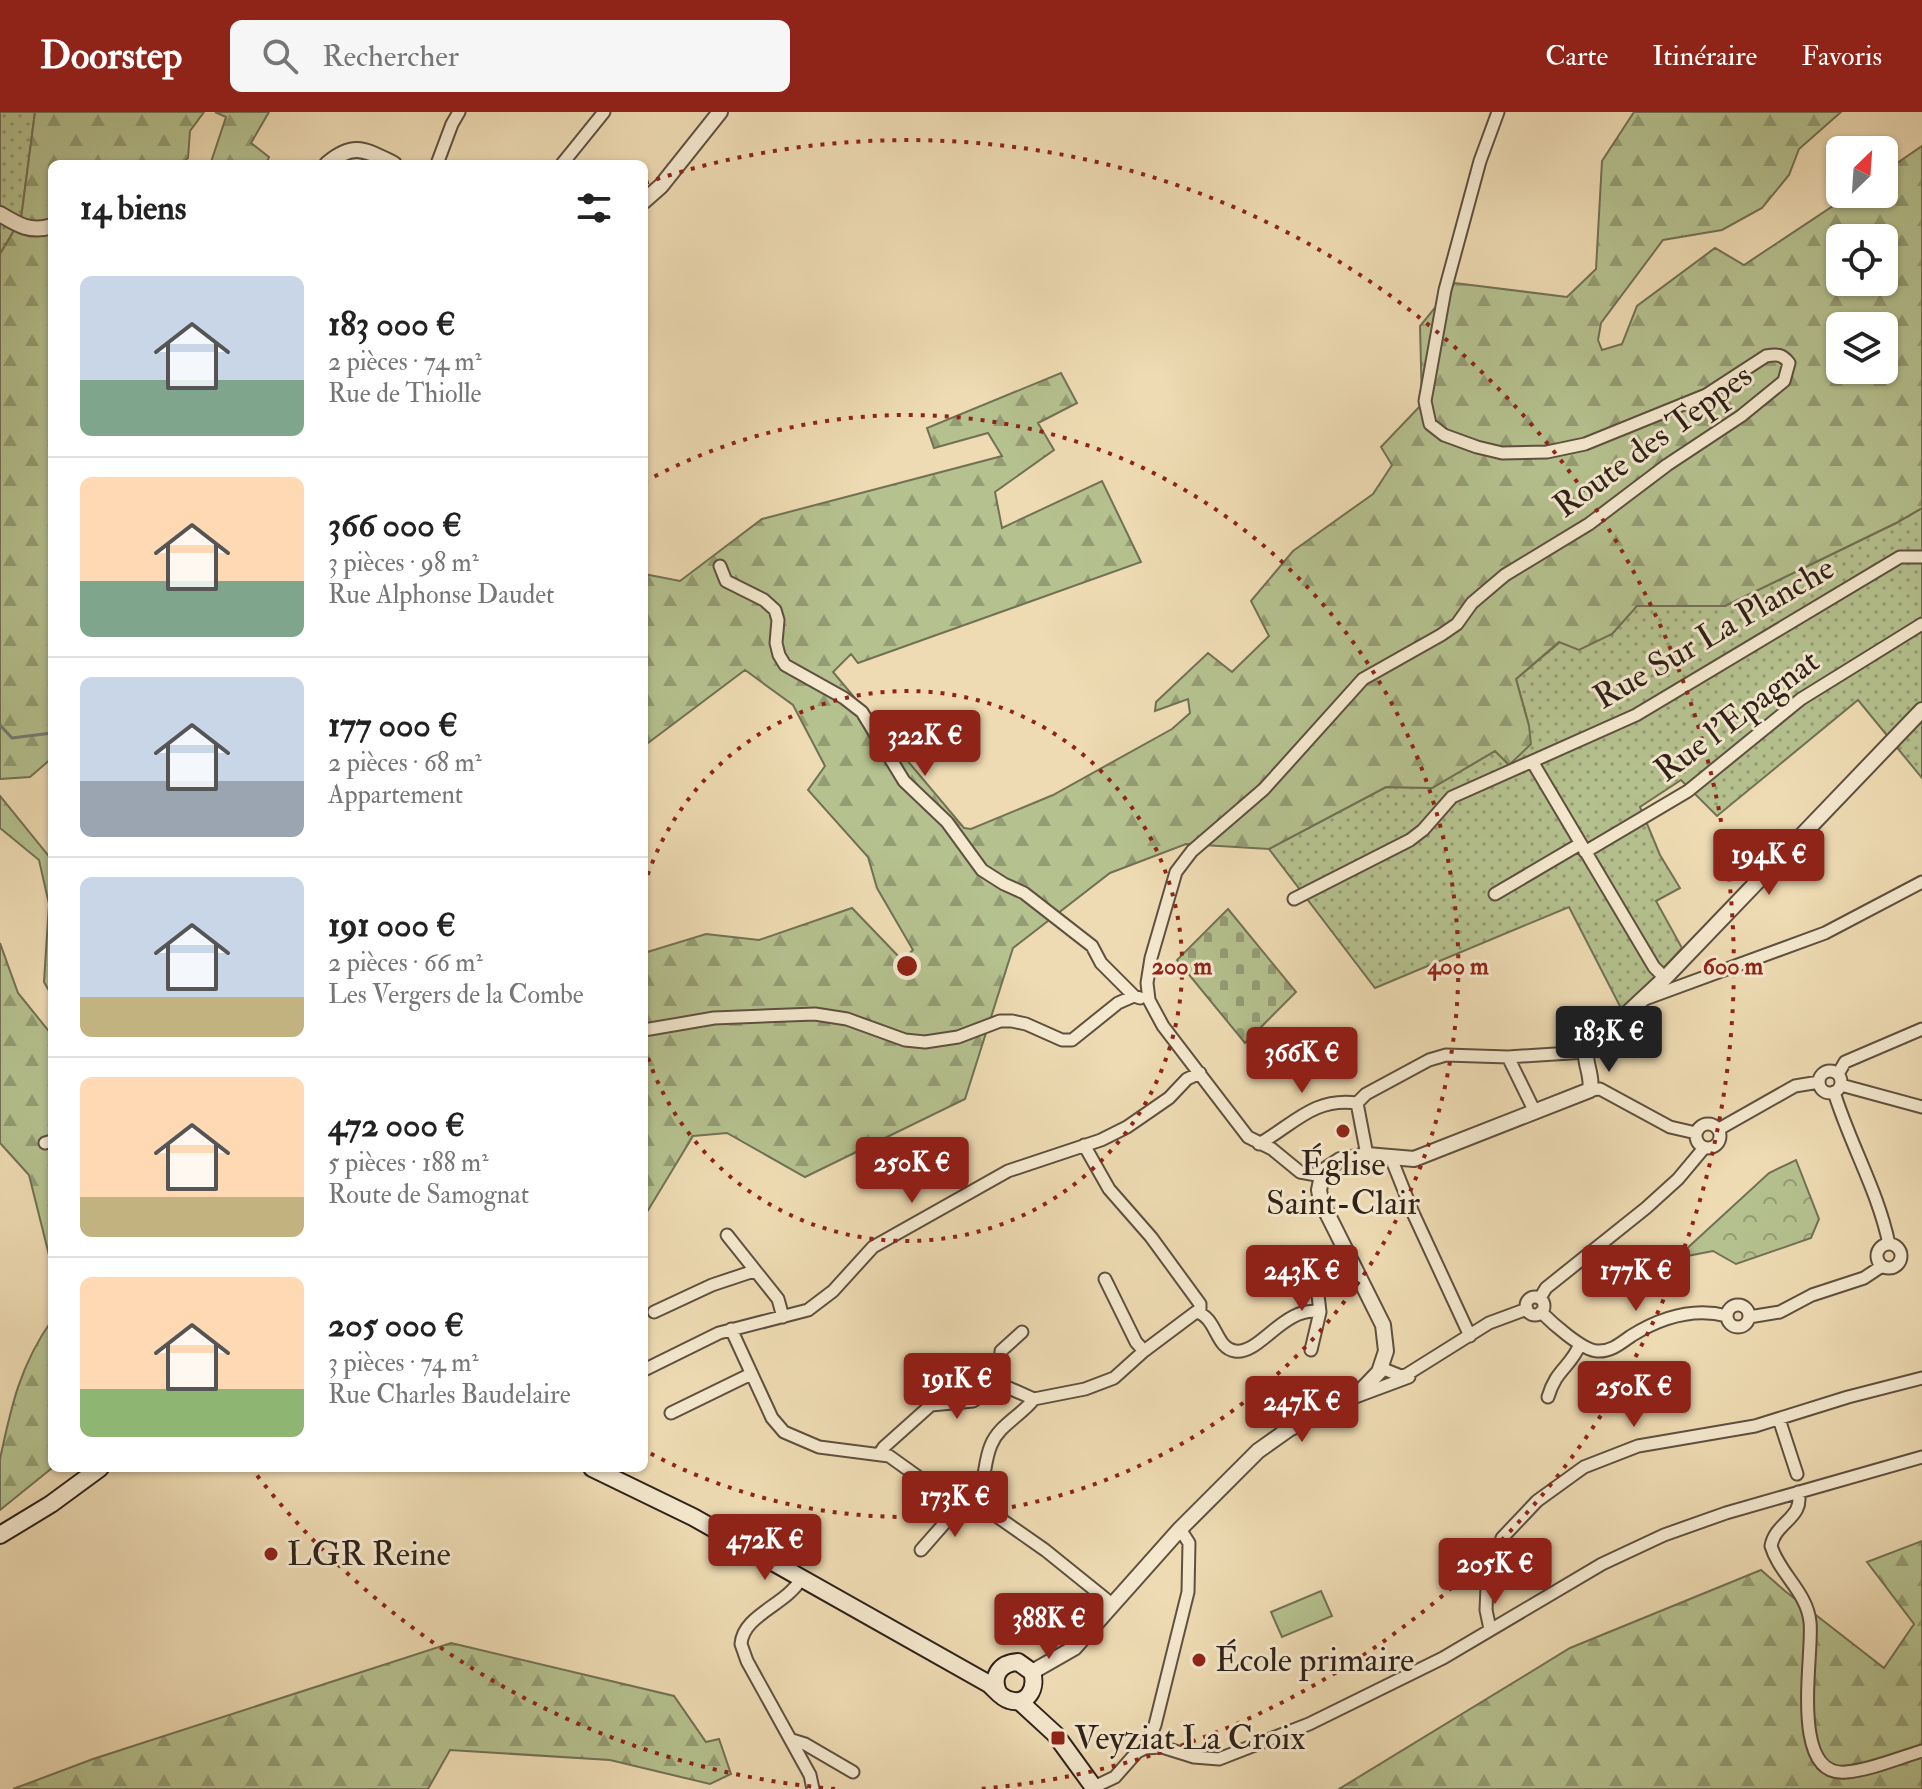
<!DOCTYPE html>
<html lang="fr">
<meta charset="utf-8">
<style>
:root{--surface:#fff;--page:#f6f6f6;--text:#222;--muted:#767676;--line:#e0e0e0;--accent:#8f2418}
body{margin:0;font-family:"IM FELL Double Pica",serif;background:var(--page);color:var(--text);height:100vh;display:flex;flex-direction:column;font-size:30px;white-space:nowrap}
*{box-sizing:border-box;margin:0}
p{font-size:26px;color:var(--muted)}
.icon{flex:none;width:44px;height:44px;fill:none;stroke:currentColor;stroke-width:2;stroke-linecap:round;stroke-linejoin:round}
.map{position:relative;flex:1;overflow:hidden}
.panel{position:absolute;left:48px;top:48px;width:600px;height:1312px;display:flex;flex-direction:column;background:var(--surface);border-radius:12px;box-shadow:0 2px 6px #0004}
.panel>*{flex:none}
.needle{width:52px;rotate:25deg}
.fabs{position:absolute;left:1826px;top:24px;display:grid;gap:16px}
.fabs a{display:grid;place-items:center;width:72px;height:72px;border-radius:12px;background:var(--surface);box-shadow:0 2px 6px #0004;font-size:40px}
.price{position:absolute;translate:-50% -68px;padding:0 18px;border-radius:8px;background:var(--accent);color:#fff;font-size:26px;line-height:52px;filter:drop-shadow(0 2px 4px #0008)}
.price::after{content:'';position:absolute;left:50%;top:48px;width:24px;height:18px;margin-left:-12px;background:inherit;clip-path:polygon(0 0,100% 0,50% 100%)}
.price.selected{background:#222;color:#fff}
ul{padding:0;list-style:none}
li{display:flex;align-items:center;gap:24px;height:200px;padding:0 32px}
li+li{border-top:2px solid var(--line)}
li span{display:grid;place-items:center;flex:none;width:224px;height:160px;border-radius:12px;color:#555}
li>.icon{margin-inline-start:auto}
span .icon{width:96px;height:96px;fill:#fffc;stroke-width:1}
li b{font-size:34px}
h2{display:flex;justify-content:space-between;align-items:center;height:96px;padding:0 32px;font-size:34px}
header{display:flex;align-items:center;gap:48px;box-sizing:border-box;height:112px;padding:0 40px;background:var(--accent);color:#fff}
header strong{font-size:38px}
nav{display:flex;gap:44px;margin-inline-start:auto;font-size:28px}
.search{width:560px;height:72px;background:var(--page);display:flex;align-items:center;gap:20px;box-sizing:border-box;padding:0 28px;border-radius:12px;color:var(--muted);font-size:30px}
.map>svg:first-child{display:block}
.grass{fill:url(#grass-dots);stroke:#727154;stroke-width:2}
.forest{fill:url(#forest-firs);stroke:#727154;stroke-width:2;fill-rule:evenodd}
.cemetery{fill:url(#cemetery-stones);stroke:#727154;stroke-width:2}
.park{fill:url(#park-crowns);stroke:#727154;stroke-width:2}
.pitch{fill:#b5c18f;stroke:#727154;stroke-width:2}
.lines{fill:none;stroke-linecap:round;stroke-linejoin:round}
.stream{stroke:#707c77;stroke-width:3}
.minor-casing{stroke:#5f5040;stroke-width:15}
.tertiary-casing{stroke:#5f5040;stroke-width:18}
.secondary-casing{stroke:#2f211a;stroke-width:20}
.minor{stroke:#f4e8ce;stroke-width:11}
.tertiary{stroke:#f4e8ce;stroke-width:14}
.secondary{stroke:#f4e8ce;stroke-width:16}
.ring{fill:none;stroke:#8f2418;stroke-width:4;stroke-dasharray:4 8}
.poi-dot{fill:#8f2418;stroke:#f4e8ce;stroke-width:3}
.labels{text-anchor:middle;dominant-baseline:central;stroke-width:6;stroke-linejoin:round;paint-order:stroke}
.street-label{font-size:34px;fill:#2f211a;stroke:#f4e8ce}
.poi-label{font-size:34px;fill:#2f211a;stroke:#f4e8ce;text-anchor:start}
.centre{fill:#8f2418;stroke:#f4e8ce;stroke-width:4}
.ring-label{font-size:24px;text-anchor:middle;font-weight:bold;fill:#8f2418;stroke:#f4e8ce;stroke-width:6;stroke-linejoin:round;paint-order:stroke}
</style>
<header>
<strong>Doorstep</strong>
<div class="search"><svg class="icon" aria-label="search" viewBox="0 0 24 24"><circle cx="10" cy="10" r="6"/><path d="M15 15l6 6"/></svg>Rechercher</div>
<nav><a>Carte</a><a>Itinéraire</a><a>Favoris</a></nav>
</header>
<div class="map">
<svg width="1922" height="1677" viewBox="0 0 1922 1677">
<defs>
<pattern id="grass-dots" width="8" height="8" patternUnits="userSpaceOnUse" patternTransform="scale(2)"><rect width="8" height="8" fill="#b5c18f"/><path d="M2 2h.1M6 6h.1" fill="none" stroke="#949c74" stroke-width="1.8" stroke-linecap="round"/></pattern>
<pattern id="forest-firs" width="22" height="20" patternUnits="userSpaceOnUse" patternTransform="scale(2)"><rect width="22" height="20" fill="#b5c18f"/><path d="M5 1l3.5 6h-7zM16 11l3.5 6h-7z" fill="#949c74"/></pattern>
<pattern id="cemetery-stones" width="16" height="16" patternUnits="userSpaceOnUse" patternTransform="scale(2)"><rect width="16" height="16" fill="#b5c18f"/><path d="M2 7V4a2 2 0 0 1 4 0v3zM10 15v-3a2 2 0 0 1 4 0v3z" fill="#949c74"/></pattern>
<pattern id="park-crowns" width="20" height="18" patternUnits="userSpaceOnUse" patternTransform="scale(2)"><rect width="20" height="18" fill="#b5c18f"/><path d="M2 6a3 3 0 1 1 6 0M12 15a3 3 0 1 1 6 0" fill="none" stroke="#949c74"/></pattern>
</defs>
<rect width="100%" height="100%" fill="#eedbb3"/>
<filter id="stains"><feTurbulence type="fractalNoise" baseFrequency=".0025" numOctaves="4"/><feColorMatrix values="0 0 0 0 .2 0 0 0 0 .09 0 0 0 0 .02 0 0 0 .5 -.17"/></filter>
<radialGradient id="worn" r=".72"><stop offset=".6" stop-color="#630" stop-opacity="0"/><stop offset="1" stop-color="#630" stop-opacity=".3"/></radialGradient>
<path class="grass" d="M0 0H35L21 107 0 142Z
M1922 396V666L1858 588 1717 704 1681 668 1640 695 1660 743 1680 776 1656 789 1682 836 1623 900 1569 795 1375 876 1269 737 1386 675 1432 676 1495 639 1509 652 1529 614 1516 567 1560 530 1612 522 1636 494H1725L1896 411Z"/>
<path class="forest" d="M35 0H204L190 19 188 46 181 52H52V646L30 665 0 667V142L21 107Z
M215 0H269L251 31 269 45 266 52 211 50 226 5Z
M1634 0H1841L1799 37 1789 63 1762 96 1722 118 1663 128 1601 211 1598 228 1602 238 1622 232 1637 194 1715 136 1744 153 1851 82H1884V60L1922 34V396L1896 411 1725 494H1637L1612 522 1579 538 1559 530 1516 567 1529 614 1531 632 1509 653 1495 639 1432 676 1386 675 1269 737 1186 732 1110 761 1013 836 965 987 805 1065 727 1021 693 1024 644 1105V841L706 822 759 828 852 796 902 848 913 838 877 776 868 745 808 678 825 654 793 593 745 558 644 634V462L680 469 762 407 1002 344 988 321 934 336 927 316 1061 261 1077 291 1038 311 1054 338 995 380 1002 416 1102 369 1141 450 858 551 851 542 833 560 964 716 971 717 1053 683 1172 617 1190 601 1188 587 1155 599 1156 590 1208 541 1232 560 1269 524 1251 489 1293 439 1373 382 1392 353 1381 335 1422 292 1420 214 1455 171 1567 185 1596 157 1602 49ZM1840 126H1884V170H1840ZM1840 214H1884V258H1840Z
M0 684 52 748V884L44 870 49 792 39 748 0 716Z
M0 831 18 881 52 923V1155L29 1063 0 1031Z
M52 1208V1276L49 1277 52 1356 0 1398C0 1382 0 1363 0 1347 11 1295 20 1253 52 1208Z
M1922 1429V1677H1339L1570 1536 1761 1458 1785 1479 1884 1556 1914 1512 1867 1450Z
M451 1531 674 1584 706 1630 719 1627 731 1662 710 1672 610 1648 450 1638 428 1677H13L93 1647Z"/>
<path class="cemetery" d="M1228 797 1296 880 1245 931 1177 848Z"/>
<path class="park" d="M1796 1048 1819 1107 1811 1126 1736 1152 1713 1139 1682 1145V1141L1769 1061Z"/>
<path class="pitch" d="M1321 1479 1332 1504 1282 1525 1271 1500Z"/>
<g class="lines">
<path class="stream" d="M0 613 12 626 52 621"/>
<g class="minor-casing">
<path id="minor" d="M437 52 452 12 459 0
M562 52 604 0
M720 454 726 469 764 488 775 498 778 508 776 531 779 543 785 553 844 586 862 600 904 669 947 710 982 758 1004 772 1024 781 1092 834 1101 851 1134 884
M1533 651 1654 855 1665 866
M1585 740 1688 679 1801 587 1922 512
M1495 782 1580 732
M1294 787 1410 728 1423 718 1452 685 1636 603 1900 445H1922
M1645 887 1825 821 1922 770
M644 918 714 906 815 902 847 907 905 928 925 930 958 925 1000 909H1012L1026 912 1062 928H1072L1118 891 1134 884 1140 886
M1508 945 1535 1000
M1819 970a11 11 0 1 1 22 0a11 11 0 1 1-22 0Z
M1838 962 1845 950 1922 917
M1841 973 1922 995
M1590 978 1600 977 1670 1015 1696 1021
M1834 980C1850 1032 1878 1079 1889 1132
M1357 991 1366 982 1429 948 1446 943 1508 945 1586 940
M1357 991 1367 1043
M1696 1024a12 12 0 1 1 24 0a12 12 0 1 1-24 0Z
M1719 1017 1795 974 1819 970
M45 1031 52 1029
M1259 1032C1294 1012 1314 985 1357 991
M1084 1033 1109 1077 1151 1125 1200 1192V1201
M1391 1046 1413 1101 1470 1224
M1322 1064 1300 1060 1272 1037 1248 1025 1163 914 1149 888 1147 871 1151 846 1176 760 1192 739 1264 677 1363 567 1441 523 1457 512 1472 491 1505 463 1589 412 1667 353 1741 304 1784 269 1789 251C1782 242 1777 242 1766 244L1706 283 1585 332 1547 340 1502 341 1477 335 1444 323 1430 312 1425 289 1445 178 1480 49 1498 0
M727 1123 778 1187 783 1205
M1877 1144a12 12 0 1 1 24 0a12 12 0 1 1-24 0Z
M1105 1167 1136 1230 1144 1239
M1526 1194a9 9 0 1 1 18 0a9 9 0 1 1-18 0Z
M1540 1186 1546 1176 1646 1096 1678 1067 1704 1036
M1727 1204a11 11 0 1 1 22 0a11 11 0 1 1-22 0Z
M654 1200 712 1173 754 1159
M1541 1200C1552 1211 1582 1238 1597 1239 1611 1240 1621 1231 1631 1224 1660 1206 1693 1195 1727 1204
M1749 1205 1780 1200 1812 1183 1864 1166 1882 1154
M731 1217 772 1306 784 1320 819 1335 889 1344 949 1387 975 1389 1045 1438 1112 1492
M1311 1238 1320 1200 1316 1166
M1381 1256 1401 1264 1406 1263 1489 1211 1527 1197
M644 1258 719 1221 808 1198 833 1179 873 1135 1008 1059 1101 1028 1127 1015 1169 986 1187 967 1200 961
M1000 1272 1001 1239 1022 1220
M1358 1284 1409 1265
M1548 1285C1556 1257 1571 1255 1580 1232
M671 1301 751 1262
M1779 1307 1797 1362
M880 1341 884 1335 931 1293 973 1289 1000 1272 1034 1287
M1798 1380C1805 1406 1775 1410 1771 1434 1779 1461 1807 1480 1810 1510 1814 1540 1788 1666 1846 1660 1871 1658 1898 1646 1922 1639
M975 1389C986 1372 983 1352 991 1333 999 1313 1021 1304 1034 1287L1085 1277 1114 1266 1144 1239 1196 1200C1217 1205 1215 1236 1235 1239 1260 1243 1284 1193 1320 1200
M921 1438 964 1389
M801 1467C786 1493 743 1503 741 1532L747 1549 810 1663 813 1677
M1490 1517 1486 1498 1487 1475 1502 1426 1537 1389 1584 1355 1638 1334 1755 1314 1848 1285 1922 1266
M792 1628 805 1632 853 1660
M1145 1636 1155 1613 1188 1480 1189 1431 1180 1417
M1094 1675 1115 1665 1137 1640 1145 1636 1162 1635 1194 1645 1219 1647 1309 1612 1443 1546 1602 1452 1664 1423 1726 1401 1922 1345"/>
</g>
<g class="tertiary-casing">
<path id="tertiary" d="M327 52C354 29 365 38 394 52
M644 89 661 74 720 0
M0 102C18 113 31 121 52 114
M1032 1560 1074 1536 1180 1417 1258 1339 1289 1317 1358 1282 1379 1260 1386 1239 1383 1213 1321 1089 1319 1078 1322 1064 1325 1058 1340 1048 1367 1043 1414 1047 1590 978C1593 965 1585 953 1586 940L1665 866 1922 598"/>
</g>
<g class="secondary-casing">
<path id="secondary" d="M592 1356 693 1405 989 1572C995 1577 1001 1586 1009 1588 1028 1594 1037 1576 1032 1560L1018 1550C1000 1551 991 1564 998 1580
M0 1423 51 1392 100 1356
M1019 1589 1055 1622 1095 1677"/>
</g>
<use href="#minor" class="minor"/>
<use href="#tertiary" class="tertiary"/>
<use href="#secondary" class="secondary"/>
</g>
<g class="ring">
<path d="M644 774A275 275 0 1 1 644 934"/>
<path d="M644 370A551 551 0 1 1 644 1338"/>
<path d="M835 1677A826 826 0 0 1 252 1357M645 71A826 826 0 1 1 979 1677"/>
</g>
<g class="poi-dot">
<circle cx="1343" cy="1019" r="8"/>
<circle cx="271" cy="1442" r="8"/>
<circle cx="1199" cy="1548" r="8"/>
<rect x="1050" y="1618" width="16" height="16" rx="4"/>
</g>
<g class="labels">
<g class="street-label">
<text transform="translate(1653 329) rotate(-36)">Route des Teppes</text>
<text transform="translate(1714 521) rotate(-30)">Rue Sur La Planche</text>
<text transform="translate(1737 604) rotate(-37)">Rue l'Epagnat</text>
</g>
<g class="poi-label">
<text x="1343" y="1052" text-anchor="middle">Église<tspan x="1343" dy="39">Saint-Clair</tspan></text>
<text x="287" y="1442">LGR Reine</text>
<text x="1215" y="1548">École primaire</text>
<text x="1074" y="1626">Veyziat La Croix</text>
</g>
</g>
<circle cx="907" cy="854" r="12" class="centre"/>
<g class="ring-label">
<text x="1182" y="862">200 m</text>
<text x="1458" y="862">400 m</text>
<text x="1733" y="862">600 m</text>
</g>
<rect width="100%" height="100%" filter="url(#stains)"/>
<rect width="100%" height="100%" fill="url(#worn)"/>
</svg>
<div class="fabs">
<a><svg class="needle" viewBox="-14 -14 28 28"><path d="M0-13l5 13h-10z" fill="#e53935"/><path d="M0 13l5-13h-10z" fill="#767676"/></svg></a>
<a><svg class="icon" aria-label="locate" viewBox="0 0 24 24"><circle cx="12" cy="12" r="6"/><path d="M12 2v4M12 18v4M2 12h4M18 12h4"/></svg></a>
<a><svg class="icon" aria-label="layers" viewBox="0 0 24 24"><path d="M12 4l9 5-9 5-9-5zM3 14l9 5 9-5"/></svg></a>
</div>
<b class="price" style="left:925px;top:666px">322K €</b>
<b class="price" style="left:1769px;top:785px">194K €</b>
<b class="price selected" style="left:1609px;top:962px">183K €</b>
<b class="price" style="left:1302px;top:983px">366K €</b>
<b class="price" style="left:912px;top:1093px">250K €</b>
<b class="price" style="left:1302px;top:1201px">243K €</b>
<b class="price" style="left:1636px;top:1201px">177K €</b>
<b class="price" style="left:957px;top:1309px">191K €</b>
<b class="price" style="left:1634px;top:1317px">250K €</b>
<b class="price" style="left:1302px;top:1332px">247K €</b>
<b class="price" style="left:955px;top:1427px">173K €</b>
<b class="price" style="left:765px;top:1470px">472K €</b>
<b class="price" style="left:1495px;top:1494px">205K €</b>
<b class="price" style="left:1049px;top:1549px">388K €</b>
<section class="panel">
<h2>14 biens<svg class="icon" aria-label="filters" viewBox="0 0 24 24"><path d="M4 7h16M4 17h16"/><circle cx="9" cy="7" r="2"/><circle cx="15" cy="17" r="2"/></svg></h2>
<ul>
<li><span style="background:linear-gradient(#c9d6e8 65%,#7fa58c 0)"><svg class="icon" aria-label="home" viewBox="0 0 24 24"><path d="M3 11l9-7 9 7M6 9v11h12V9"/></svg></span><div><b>183 000 €</b><p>2 pièces · 74 m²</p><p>Rue de Thiolle</p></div></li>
<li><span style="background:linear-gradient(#ffd9b3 65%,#7fa58c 0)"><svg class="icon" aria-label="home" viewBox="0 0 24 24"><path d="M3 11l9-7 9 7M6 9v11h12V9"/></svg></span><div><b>366 000 €</b><p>3 pièces · 98 m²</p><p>Rue Alphonse Daudet</p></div></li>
<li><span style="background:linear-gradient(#c9d6e8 65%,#9aa5b1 0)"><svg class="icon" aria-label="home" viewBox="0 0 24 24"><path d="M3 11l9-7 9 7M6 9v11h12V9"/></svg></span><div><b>177 000 €</b><p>2 pièces · 68 m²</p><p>Appartement</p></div></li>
<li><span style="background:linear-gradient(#c9d6e8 75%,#c2b280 0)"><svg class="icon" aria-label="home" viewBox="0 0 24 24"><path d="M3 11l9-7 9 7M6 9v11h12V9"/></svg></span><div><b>191 000 €</b><p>2 pièces · 66 m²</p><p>Les Vergers de la Combe</p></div></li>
<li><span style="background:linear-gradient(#ffd9b3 75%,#c2b280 0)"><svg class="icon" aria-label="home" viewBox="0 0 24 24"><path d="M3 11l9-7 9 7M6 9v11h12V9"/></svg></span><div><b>472 000 €</b><p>5 pièces · 188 m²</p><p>Route de Samognat</p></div></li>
<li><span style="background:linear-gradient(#ffd9b3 70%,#8fb573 0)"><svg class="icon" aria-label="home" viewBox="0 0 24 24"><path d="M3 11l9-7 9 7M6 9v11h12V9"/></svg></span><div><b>205 000 €</b><p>3 pièces · 74 m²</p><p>Rue Charles Baudelaire</p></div></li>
</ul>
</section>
</div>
